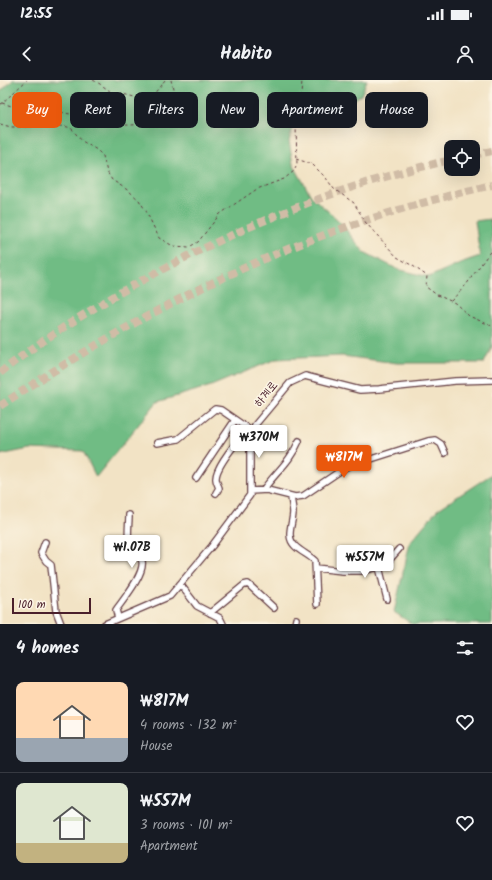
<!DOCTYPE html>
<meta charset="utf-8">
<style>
:root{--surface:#171b24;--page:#20242c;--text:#f1f3f6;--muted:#9ea1a6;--line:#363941;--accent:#ea580c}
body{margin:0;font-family:Kalam,"Poor Story",sans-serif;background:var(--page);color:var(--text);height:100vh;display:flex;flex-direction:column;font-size:15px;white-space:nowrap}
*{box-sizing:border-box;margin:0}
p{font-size:13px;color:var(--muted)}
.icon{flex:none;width:22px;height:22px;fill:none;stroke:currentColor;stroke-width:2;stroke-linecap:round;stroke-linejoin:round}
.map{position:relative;height:544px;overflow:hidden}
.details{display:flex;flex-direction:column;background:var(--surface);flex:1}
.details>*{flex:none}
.guide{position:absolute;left:12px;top:12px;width:468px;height:36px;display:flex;gap:8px}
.controls{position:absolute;left:444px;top:60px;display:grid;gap:8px}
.controls a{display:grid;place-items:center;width:36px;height:36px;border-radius:8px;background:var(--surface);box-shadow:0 4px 16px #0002;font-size:20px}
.scale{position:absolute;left:12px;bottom:10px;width:79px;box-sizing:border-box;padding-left:4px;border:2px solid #4a1f2b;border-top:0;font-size:11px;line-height:14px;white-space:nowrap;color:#4a1f2b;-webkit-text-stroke:3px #fcf5e5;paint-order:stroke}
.price{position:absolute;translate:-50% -34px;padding:0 9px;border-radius:4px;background:#fff;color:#222;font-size:13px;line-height:26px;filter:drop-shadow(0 1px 2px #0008)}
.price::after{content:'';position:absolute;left:50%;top:24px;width:12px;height:9px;margin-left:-6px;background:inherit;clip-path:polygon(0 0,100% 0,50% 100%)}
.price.on{background:var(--accent);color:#fff}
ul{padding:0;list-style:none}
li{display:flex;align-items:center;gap:12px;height:100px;padding:0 16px}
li+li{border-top:1px solid var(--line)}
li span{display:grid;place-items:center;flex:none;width:112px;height:80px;border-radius:8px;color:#555}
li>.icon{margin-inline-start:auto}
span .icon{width:48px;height:48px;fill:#fffc;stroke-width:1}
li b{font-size:17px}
h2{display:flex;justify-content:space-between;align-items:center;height:48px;padding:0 16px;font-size:17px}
.pill{padding:0 14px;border-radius:8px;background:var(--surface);box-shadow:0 4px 16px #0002;font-size:14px;line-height:36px}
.pill.on{background:var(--accent);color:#fff}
.status{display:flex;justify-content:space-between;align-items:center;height:28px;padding:0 20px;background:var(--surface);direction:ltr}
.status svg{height:11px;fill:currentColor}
header{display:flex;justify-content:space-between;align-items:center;height:52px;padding:0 16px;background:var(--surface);font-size:18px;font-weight:800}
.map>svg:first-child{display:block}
.forest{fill:#6fbc84;stroke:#5c6e58}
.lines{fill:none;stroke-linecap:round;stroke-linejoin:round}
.highway-tunnel{stroke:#d0bca6;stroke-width:8;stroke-dasharray:8 4;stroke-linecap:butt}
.minor-casing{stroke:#633c42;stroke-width:8}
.path{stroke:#633c42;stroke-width:1;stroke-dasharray:3 3;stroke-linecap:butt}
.minor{stroke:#fff;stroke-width:5.5}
.labels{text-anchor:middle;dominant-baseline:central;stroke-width:3;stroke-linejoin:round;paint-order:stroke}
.street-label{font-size:12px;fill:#4a1f2b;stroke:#fcf5e5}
</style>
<div class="status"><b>12:55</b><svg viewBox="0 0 49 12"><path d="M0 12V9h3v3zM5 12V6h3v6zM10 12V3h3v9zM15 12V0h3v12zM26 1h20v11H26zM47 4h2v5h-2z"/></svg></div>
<header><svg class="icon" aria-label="back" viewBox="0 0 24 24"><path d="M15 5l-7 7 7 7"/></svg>Habito<svg class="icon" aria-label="person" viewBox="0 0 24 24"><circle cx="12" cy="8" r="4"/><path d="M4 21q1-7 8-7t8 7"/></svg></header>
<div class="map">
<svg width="492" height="544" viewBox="0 0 492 544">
<rect width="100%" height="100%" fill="#fcf5e5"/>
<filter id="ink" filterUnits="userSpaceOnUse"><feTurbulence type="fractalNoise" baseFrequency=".025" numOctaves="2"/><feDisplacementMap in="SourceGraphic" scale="8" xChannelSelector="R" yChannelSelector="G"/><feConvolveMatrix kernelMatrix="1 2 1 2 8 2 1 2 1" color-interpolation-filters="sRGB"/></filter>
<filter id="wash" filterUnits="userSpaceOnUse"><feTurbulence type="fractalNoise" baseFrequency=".012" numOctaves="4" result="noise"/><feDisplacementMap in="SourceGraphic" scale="16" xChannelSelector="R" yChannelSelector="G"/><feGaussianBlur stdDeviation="0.9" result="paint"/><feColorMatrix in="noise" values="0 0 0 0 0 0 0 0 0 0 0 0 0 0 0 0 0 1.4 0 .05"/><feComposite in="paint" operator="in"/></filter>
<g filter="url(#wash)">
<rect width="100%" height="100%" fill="#f2e3c5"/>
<path class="forest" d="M13 0H367L361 15 335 31 312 43 294 44 289 61 293 84 311 116 338 140 364 172 397 189 429 197 460 183 480 176 475 141 490 139 492 151V267L484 283H397L342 276 276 279 211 306 157 322 96 397 83 371 29 369 0 375V12Z
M492 394V544H412L394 532 410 462 437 430Z"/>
</g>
<g filter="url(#ink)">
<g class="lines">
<path class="highway-tunnel" d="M473 75 492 71
M0 293C38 262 81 236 123 211 225 153 336 105 451 80
M0 326C113 250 234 184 364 141 406 127 449 115 492 105"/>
<g class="minor-casing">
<path id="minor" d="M157 363 178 359 215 329 221 330 253 352
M196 398 235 340
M263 410C276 392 290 382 299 361
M250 411 267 410 295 417 303 416 346 387 428 361 435 360 441 364 445 373
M216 413 219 408C218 405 216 402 216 399 215 387 240 358 248 349
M291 416C291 421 293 427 293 432 293 444 285 456 295 466 301 472 309 475 315 481L317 524
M45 462 41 473 46 481 51 485 56 531 61 544
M379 487 387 519
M316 488 343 491H361L384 486 399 469
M180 504 197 526 220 538 223 544
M210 533 244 505 248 504 274 528
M118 538 116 530C123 520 145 494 142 481 140 476 135 473 132 469 126 459 129 446 129 435
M105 544 170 516 212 466 250 415V358L255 345 290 303 305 296 360 310 379 309 455 301 492 300
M295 544 296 539"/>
</g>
<path class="path" d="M93 0 100 4 114 14H123L138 18 145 24 153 22 154 14 165 0
M2 23 21 29 55 31 126 45C137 46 169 40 173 28 176 19 173 8 171 0
M0 25 27 0
M0 44 11 47 64 46 71 48 82 61 97 70 103 76 107 92 112 100 129 111 139 120 146 131 159 158 173 166 189 167 198 162 220 134 257 109 284 99 294 91 297 85 296 46 301 16 302 0
M296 79 312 84 326 98 334 109 354 123 366 143 397 177 413 186 427 196 426 207 437 215 455 223 469 236 492 246
M451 221 466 205 492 169"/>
<use href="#minor" class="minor"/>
</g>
</g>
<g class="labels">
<g class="street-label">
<text transform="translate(266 314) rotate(-51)">하계로</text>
</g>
</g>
</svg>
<div class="controls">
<a><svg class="icon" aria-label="locate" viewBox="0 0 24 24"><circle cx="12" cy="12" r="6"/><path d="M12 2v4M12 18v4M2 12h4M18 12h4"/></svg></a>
</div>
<div class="scale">100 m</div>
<b class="price" style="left:259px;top:379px">₩370M</b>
<b class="price on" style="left:344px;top:399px">₩817M</b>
<b class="price" style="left:132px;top:489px">₩1.07B</b>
<b class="price" style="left:365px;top:499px">₩557M</b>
<div class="guide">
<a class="pill on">Buy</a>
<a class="pill">Rent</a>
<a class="pill">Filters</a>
<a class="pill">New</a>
<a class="pill">Apartment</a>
<a class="pill">House</a>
</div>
</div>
<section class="details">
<h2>4 homes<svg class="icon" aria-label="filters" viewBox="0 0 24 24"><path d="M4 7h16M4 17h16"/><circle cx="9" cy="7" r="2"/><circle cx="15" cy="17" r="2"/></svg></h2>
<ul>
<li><span style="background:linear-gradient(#ffd9b3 70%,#9aa5b1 0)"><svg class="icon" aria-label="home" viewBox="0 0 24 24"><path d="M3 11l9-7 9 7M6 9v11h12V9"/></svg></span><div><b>₩817M</b><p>4 rooms · 132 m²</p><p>House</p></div><svg class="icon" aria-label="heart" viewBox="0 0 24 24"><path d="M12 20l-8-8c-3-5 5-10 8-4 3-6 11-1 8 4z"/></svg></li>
<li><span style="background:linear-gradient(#dfe7d0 75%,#c2b280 0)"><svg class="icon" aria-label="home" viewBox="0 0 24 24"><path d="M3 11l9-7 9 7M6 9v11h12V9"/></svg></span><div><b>₩557M</b><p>3 rooms · 101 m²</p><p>Apartment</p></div><svg class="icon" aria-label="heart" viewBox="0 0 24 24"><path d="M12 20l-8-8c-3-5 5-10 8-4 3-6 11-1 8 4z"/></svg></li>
</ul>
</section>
